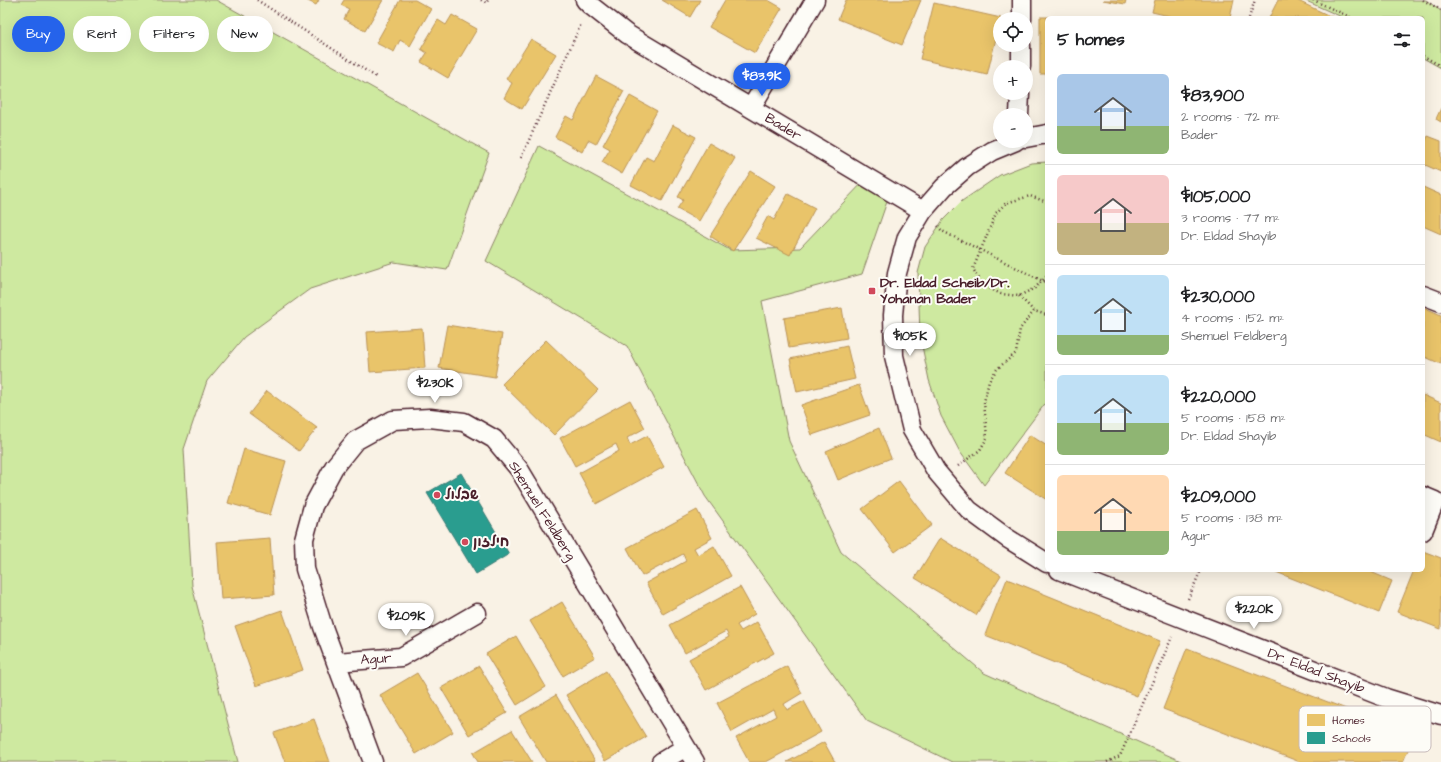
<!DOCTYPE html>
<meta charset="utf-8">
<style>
:root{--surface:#fff;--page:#f6f6f6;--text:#202124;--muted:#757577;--line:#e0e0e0;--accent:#2563eb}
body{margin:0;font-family:"Architects Daughter","Playpen Sans Hebrew",sans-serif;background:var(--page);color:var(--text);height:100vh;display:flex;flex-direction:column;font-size:15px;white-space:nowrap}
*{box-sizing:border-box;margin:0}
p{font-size:13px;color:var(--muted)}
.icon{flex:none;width:22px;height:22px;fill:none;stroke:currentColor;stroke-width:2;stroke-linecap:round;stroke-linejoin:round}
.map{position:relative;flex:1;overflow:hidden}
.panel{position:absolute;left:1045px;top:16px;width:380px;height:556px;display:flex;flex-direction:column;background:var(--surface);border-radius:6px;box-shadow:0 4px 16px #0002}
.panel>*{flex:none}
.hud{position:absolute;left:12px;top:16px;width:380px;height:36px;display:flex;gap:8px}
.tools{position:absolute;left:993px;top:12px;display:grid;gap:8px}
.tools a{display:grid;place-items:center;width:40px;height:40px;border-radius:50%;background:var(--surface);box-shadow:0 4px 16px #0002;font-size:20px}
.price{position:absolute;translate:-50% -34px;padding:0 9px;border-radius:14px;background:#fff;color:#222;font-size:13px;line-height:26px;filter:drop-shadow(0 1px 2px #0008)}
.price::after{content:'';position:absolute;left:50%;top:24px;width:12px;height:9px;margin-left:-6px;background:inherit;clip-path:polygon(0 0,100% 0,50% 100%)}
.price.selected{background:var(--accent);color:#fff}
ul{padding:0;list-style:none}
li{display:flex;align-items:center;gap:12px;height:100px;padding:0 12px}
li+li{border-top:1px solid var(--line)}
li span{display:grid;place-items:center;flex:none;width:112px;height:80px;border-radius:6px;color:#555}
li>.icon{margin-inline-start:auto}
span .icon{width:48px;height:48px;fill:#fffc;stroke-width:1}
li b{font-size:17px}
h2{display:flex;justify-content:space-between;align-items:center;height:48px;padding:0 12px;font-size:17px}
.chip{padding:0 14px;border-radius:18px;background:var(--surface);box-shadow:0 4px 16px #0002;font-size:14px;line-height:36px}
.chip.selected{background:var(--accent);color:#fff}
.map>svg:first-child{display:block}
.green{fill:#cee9a0;stroke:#8c8466}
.homes{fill:#e9c46a;stroke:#b99257}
.schools{fill:#2a9d8f;stroke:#347771}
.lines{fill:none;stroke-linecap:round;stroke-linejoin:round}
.street-casing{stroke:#4a1f2b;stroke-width:21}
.path{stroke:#4a1f2b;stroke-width:2.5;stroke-dasharray:1 3;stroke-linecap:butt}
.street{stroke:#fdfcf7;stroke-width:18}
.poi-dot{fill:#d1495b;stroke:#fdfcf7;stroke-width:1.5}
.labels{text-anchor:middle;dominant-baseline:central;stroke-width:4;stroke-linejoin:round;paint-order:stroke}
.street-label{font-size:14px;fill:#4a1f2b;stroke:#fdfcf7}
.poi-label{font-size:14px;font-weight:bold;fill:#4a1f2b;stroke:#fdfcf7;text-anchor:start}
.key{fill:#fdfcf7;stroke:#c7baba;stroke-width:1}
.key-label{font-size:11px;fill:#4a1f2b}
</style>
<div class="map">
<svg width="1441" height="762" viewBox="0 0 1441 762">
<rect width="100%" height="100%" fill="#f9f2e5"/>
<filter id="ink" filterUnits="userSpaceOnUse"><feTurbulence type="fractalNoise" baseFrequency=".025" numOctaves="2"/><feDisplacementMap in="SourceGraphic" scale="8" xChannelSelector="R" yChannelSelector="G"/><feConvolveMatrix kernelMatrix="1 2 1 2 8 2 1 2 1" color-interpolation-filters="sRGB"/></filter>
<g filter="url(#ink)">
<path class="green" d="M0 0H216L489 153 447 270 394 262 310 289 244 337 207 381 184 449 192 586 238 762H0Z
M1304 0H1426L1441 11V68L1423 58V18H1344Z
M539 146 730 250 800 248 866 179 891 190 862 274 762 301 789 441 841 552 984 673 1183 762H952L867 721 705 496 627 346 486 261Z
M1047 162V401L984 485 960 452 941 416 929 380 920 336 918 273 925 247 943 220 962 201 1000 175 1031 163Z"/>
<path class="homes" d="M306 0H319L316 5Z
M344 0H383L365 31 344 19 349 9 341 5Z
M400 0H415L431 9 410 46 400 40 394 52 376 43Z
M662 0H700L690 17Z
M725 0H768L782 8 755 53 709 27Z
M846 0H921L902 45 838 19Z
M1103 0H1126L1125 4Z
M1155 0H1234L1230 18H1178L1152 12Z
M1278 0H1296L1334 18H1269Z
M934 3 1001 18 987 75 920 59Z
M452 15 477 29 448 78 421 62 427 53 421 49 438 20 446 25Z
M1040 17H1083L1047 18V74H1040Z
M531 39 556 54 522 109 504 98 512 83 506 79Z
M596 76 624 91 596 144 588 140 582 152 555 137 566 116 573 120Z
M630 96 657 111 622 174 602 162 610 149 603 145Z
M1441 108V122L1436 119Z
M673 125 696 137 662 201 631 185 646 157 654 161Z
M1428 136 1441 141V172L1423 164V147Z
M709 143 735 158 699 221 677 209 683 200 678 197Z
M751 171 775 186 733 251 710 236Z
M1423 187 1441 195V234L1423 226Z
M788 194 815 208 790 255 756 238 768 216 774 220Z
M1423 307 1441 315V364L1423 356Z
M842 308 847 338 789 348 784 318Z
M447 325 502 334 495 377 439 368Z
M422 328 425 368 370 372 367 332Z
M546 340 598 390 554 435 502 384Z
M847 346 855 379 797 392 790 359Z
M859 385 870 415 812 435 801 405Z
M267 391 317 428 299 451 249 414Z
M1423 395 1441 403V442L1423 434Z
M630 400 645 428 627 438 630 445 647 436 664 467 596 504 579 473 619 451 616 444 575 466 560 438Z
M879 428 891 458 838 480 826 451Z
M1030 435 1047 446V500L1005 473Z
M244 449 286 461 270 515 228 503Z
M899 481 932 525 895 552 862 509Z
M697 510 712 538 694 548 698 555 714 546 731 576 663 614 646 583 686 561 683 554 642 576 627 548Z
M270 538 274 595 221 599 217 542Z
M940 538 1001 575 976 615 915 578Z
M1423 551 1441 558V629L1397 612 1414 570H1423Z
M1271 570H1366L1392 581 1379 613Z
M1007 579 1160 641 1137 696 985 635Z
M740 587 755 614 737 625 741 631 757 622 774 653 706 690 689 659 729 637 726 631 685 653 670 625Z
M562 602 595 657 563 676 530 621Z
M282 610 303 670 256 686 235 626Z
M516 636 546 687 517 705 486 654Z
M1187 648 1414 735 1403 762H1300L1163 709Z
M479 666 507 713 469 735 441 688Z
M787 666 802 693 784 704 787 710 804 701 821 732 766 762H749L736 738 776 716 773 709 732 732 717 703Z
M606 671 646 737 605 761 566 695Z
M417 673 453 732 416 754 380 695Z
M556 695 595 761 593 762H546L519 717Z
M314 719 330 762H285L274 733Z
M512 730 532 762H478L473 753Z
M824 742 835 762H787Z"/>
<path class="schools" d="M461 473 509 554 476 574 427 493Z"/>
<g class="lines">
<g class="street-casing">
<path id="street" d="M585 0 590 5 627 34 923 211
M1022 19V0
M1021 67V45
M751 108 815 0
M1019 115 1020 93
M1026 138 1047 134
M1016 141 992 151 967 167 944 187 923 211 907 237 897 273 893 315 894 356 912 430 936 471 969 510 1007 538 1047 563
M1423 295 1441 302
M1423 496 1435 501 1423 531
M1059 570 1386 698 1441 715
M336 662 401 657 477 613
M373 762 323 627 305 569 304 539 313 506 334 467 355 441 393 420 430 418 464 422 494 439 519 469 695 762
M661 762 686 747"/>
</g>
<path class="path" d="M257 0 376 77
M481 0 486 3 488 0
M1313 0 1352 18
M1423 0 1441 10
M1249 18 1255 0
M1423 56 1441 66
M521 158 581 24
M1047 202 1030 196 1006 203 996 213 973 269 983 285 1001 294 1019 296 1035 288 1045 278 1047 274
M938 226 942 231 1047 283
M1019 296 1034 311 1047 315
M958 466 980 450 987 438 984 402 989 381 997 369 1016 353 1020 329 1034 311
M1188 599 1201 570
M1107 762 1120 756 1172 637"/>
<use href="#street" class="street"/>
</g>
</g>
<g class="poi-dot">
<rect x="868" y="287" width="8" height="8" rx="2"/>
<circle cx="437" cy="495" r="4"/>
<circle cx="465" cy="542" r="4"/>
</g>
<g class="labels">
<g class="street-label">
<text transform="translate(783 127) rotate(31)">Bader</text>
<text transform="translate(542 511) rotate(58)">Shemuel Feldberg</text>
<text transform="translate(376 659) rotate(-4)">Agur</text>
<text transform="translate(1316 671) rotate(21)">Dr. Eldad Shayib</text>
</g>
<g class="poi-label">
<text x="880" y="283">Dr. Eldad Scheib/Dr.<tspan x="880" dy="16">Yohanan Bader</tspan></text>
<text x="445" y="495">שבלול</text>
<text x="473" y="542">חילזון</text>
</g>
</g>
<rect x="1299" y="706" width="132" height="46" rx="6" class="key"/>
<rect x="1307" y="714" width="18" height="12" fill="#e9c46a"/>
<rect x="1307" y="732" width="18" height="12" fill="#2a9d8f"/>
<g class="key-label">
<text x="1332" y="724">Homes</text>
<text x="1332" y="742">Schools</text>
</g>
</svg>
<div class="tools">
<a><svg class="icon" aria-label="locate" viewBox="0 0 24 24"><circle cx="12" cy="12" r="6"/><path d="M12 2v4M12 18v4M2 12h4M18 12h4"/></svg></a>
<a>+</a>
<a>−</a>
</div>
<b class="price selected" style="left:762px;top:97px">$83.9K</b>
<b class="price" style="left:910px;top:357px">$105K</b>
<b class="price" style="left:435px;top:404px">$230K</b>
<b class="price" style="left:1254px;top:630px">$220K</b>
<b class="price" style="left:406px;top:637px">$209K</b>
<div class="hud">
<a class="chip selected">Buy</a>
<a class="chip">Rent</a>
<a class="chip">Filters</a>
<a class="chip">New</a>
</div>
<section class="panel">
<h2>5 homes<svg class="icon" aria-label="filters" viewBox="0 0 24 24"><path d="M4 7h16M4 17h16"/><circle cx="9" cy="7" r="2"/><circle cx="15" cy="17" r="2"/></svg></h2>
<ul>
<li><span style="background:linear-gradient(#a9c7e8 65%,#8fb573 0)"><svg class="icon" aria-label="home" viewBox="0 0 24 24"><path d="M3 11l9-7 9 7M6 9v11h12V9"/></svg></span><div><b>$83,900</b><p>2 rooms · 72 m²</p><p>Bader</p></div></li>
<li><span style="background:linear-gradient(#f6c9c9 60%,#c2b280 0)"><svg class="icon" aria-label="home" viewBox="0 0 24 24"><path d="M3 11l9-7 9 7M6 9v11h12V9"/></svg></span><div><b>$105,000</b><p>3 rooms · 77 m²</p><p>Dr. Eldad Shayib</p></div></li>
<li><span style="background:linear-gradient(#bfe0f5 75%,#8fb573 0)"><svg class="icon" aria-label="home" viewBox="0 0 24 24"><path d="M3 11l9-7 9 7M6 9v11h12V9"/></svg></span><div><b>$230,000</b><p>4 rooms · 152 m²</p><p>Shemuel Feldberg</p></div></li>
<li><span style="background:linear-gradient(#bfe0f5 60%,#8fb573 0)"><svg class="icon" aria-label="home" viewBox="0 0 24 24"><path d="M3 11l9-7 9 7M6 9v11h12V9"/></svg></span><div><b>$220,000</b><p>5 rooms · 158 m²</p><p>Dr. Eldad Shayib</p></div></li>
<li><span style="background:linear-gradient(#ffd9b3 70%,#8fb573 0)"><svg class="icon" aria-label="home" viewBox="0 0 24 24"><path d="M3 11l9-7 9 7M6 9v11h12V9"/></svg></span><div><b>$209,000</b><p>5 rooms · 138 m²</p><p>Agur</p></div></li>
</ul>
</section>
</div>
